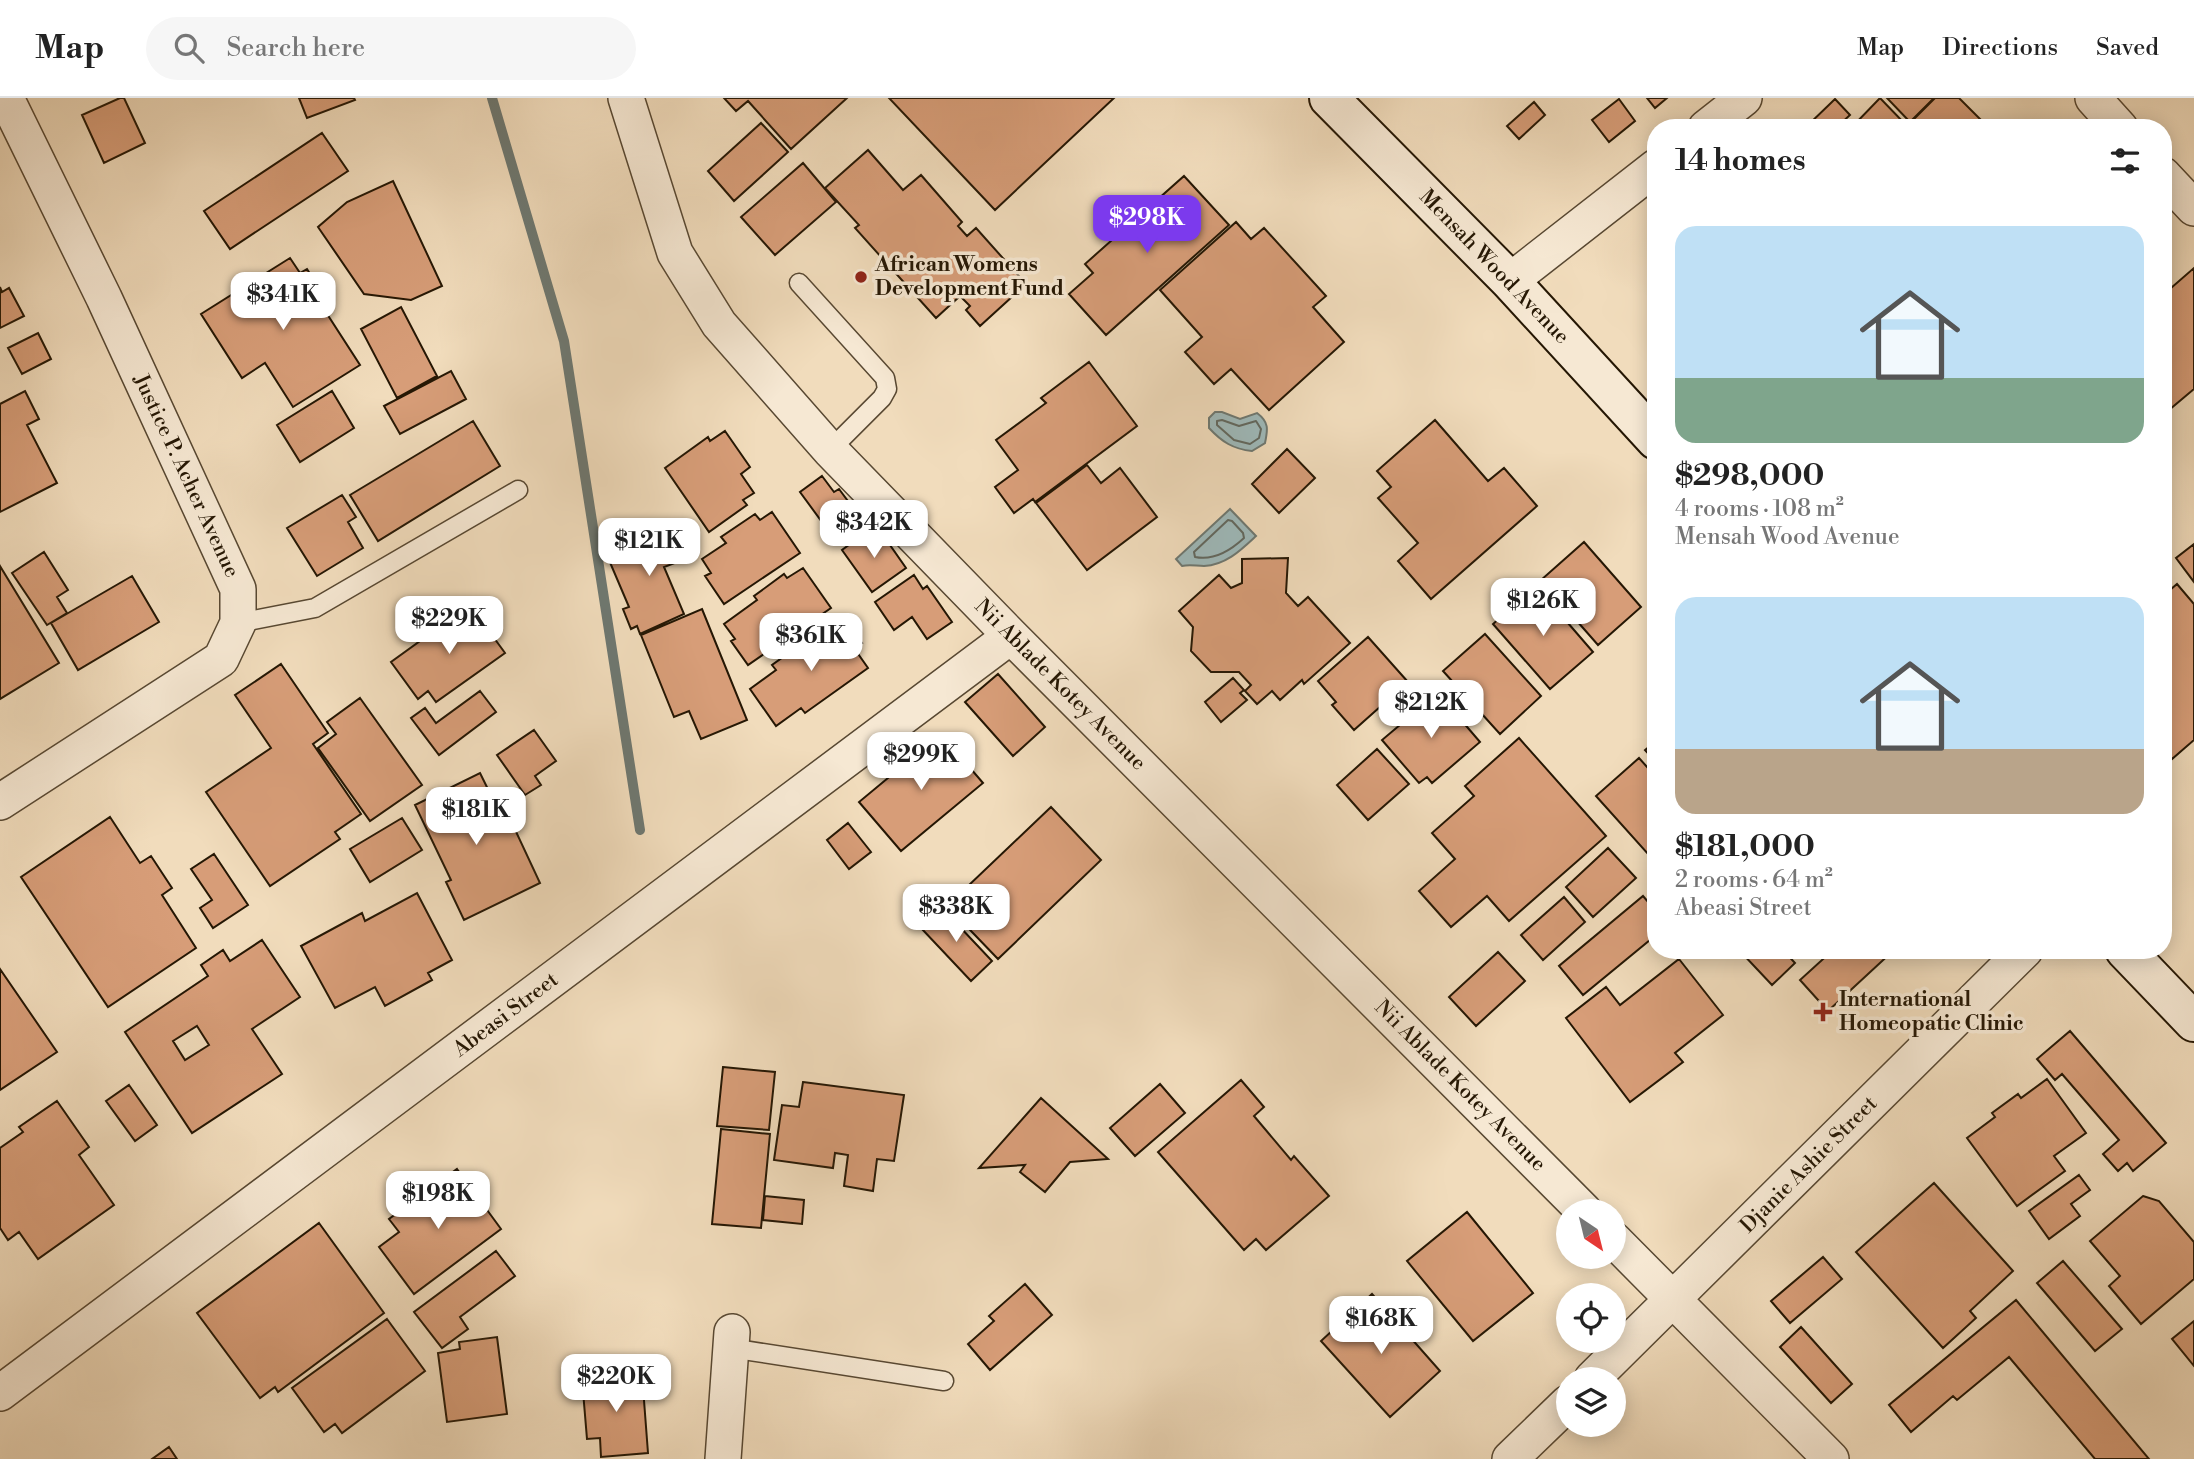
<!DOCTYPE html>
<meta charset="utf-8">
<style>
:root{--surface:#fff;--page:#f6f6f6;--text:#222;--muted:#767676;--line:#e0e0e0;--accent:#7c3aed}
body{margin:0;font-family:"Libre Bodoni",serif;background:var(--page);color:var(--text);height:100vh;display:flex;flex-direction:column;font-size:26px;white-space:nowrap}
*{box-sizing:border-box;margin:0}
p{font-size:23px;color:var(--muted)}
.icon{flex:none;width:38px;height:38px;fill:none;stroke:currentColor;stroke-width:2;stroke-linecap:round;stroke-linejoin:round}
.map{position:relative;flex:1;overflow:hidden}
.sheet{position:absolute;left:1647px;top:21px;width:525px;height:840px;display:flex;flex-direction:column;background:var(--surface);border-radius:28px;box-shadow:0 4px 18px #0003}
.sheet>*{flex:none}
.needle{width:46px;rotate:145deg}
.controls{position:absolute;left:1556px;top:1101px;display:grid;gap:14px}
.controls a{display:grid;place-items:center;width:70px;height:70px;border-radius:50%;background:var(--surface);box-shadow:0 4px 18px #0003;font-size:35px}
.price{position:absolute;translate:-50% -60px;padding:0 16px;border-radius:14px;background:#fff;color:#222;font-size:23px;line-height:46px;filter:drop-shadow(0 2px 4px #0008)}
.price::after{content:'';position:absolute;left:50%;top:42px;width:21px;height:16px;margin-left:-10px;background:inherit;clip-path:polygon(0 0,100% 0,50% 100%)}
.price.active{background:var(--accent);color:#fff}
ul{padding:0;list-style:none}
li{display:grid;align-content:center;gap:14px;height:371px;padding:0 28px}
li span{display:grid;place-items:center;height:217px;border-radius:21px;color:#555}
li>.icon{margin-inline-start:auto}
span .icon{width:126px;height:126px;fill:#fffc;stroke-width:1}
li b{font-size:30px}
h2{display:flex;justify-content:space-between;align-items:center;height:84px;padding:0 28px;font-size:30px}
header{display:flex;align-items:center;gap:42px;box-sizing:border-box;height:98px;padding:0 35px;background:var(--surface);border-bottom:2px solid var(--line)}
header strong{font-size:33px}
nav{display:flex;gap:38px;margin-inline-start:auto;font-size:24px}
.search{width:490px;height:63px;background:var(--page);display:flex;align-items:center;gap:18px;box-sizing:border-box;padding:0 24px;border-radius:38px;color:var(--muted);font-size:26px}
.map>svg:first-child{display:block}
.water{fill:#9eb9ba;stroke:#6e7871;stroke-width:2}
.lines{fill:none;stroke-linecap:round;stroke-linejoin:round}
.shore{stroke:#62685f;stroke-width:2}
.stream{stroke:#6e7871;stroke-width:10}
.building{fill:#d79d78;stroke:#251704;stroke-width:2;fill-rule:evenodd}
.lane-casing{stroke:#584832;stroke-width:21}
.street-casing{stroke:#584832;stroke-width:38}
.secondary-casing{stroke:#251704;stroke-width:42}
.lane{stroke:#f6e8d3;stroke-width:18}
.street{stroke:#f6e8d3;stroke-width:35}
.secondary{stroke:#f6e8d3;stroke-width:38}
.poi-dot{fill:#8f2418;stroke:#f6e8d3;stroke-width:2.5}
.labels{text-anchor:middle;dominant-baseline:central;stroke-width:7;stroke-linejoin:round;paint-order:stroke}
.poi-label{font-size:21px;font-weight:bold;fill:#251704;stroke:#f6e8d3;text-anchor:start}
.street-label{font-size:21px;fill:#251704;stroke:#f6e8d3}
</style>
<header>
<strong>Map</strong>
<div class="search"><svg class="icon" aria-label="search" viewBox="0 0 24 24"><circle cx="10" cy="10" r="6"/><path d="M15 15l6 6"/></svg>Search here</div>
<nav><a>Map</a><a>Directions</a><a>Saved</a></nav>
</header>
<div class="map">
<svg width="2194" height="1361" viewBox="0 0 2194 1361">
<rect width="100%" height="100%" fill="#f1dcbc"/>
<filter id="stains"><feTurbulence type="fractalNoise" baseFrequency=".00286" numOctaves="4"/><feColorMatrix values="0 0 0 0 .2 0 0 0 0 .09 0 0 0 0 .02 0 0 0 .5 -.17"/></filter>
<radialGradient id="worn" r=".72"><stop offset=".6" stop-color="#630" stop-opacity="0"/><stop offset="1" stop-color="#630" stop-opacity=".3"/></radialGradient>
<path class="water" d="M1215 314H1222L1240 321 1257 315C1269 324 1268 331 1265 345L1252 353C1233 351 1222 344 1209 330V320Z
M1230 411 1256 438C1241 452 1226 467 1204 468 1196 468 1190 466 1182 468L1176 461Z"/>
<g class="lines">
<path class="shore" d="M1222 322 1239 328 1256 323 1261 331 1259 340 1250 346 1234 342 1217 327V323Z
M1228 422 1232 423 1243 435 1244 440C1230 453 1214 463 1195 459L1194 454Z"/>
<path class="stream" d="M492 0 564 243 640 732"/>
</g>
<path class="building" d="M120 0H124L145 45 104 65 82 17Z
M299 0H354L355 2 307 20Z
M724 0H847L791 51 748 3 736 13Z
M889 0H1114L995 112Z
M1647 0H1667L1655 10Z
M1880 0 1907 28 1905 30H1851Z
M1887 0H1934L1910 24Z
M1935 0H1959L1989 30H1905Z
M1619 1 1635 23 1609 44 1592 22Z
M1835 1 1850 17 1836 30H1805Z
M1534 4 1545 17 1519 41 1507 28Z
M761 25 788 54 734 103 708 73Z
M322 35 348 73 230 151 204 113Z
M868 52 903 92 921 77 962 124 958 128 967 138 976 130 1026 186 980 228 966 212 970 208 960 198 936 220 855 130 859 127 825 90Z
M803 65 836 104 775 157 741 119Z
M1184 78 1229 127 1106 237 1069 196 1093 175 1085 166Z
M393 83 442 188 411 202 364 196 318 129 347 104Z
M1236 124 1251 141 1264 130 1326 198 1313 209 1344 244 1269 312 1231 271 1214 286 1185 254 1202 239 1160 192Z
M290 160 300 175 307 171 326 201 320 205 360 267 293 309 265 265 242 280 201 216Z
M2194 170V291L2163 317V197Z
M0 189 2 194 9 190 24 218 0 230Z
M401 209 437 278 397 300 361 231Z
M38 235 51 261 22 276 8 250Z
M1089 264 1137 328 1035 404 1033 401 1014 415 995 389 1018 372 996 342 1046 305 1041 300Z
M451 273 466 301 400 336 384 308Z
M25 293 39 321 27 327 57 385 0 414V306Z
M332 293 354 330 300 364 277 327Z
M1435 322 1488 383 1504 370 1537 408 1431 501 1398 463 1418 445 1378 400 1391 389 1377 373Z
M473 323 500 368 378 443 350 397Z
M725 333 750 369 741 376 754 395 743 402 747 407 709 434 665 370 708 339 710 343Z
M1287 351 1315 380 1279 415 1252 386Z
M1087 367 1101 385 1120 370 1157 419 1087 472 1036 405Z
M822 378 834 394 839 391 862 422 852 429 847 422 830 435 800 394Z
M342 397 356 419 348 424 363 450 317 478 287 430Z
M772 414 800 455 724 506 705 478 711 475 702 461 726 445 721 439 755 416 760 422Z
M673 426 688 460 664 469 684 516 640 536 637 528 631 531 623 511 629 509 606 455Z
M872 430 881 443 885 440 906 470 872 494 842 452Z
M1584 444 1641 509 1598 547 1541 482Z
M2194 446V484L2176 460Z
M44 454 68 492 57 499 67 515 47 527 12 475Z
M1288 460 1286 495 1298 508 1308 499 1350 545 1304 586 1302 582 1280 602 1272 593 1257 606 1245 593 1251 587 1239 574H1211L1191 553 1193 529 1179 513 1219 477 1231 490 1242 485V461Z
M0 468 59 565 0 601Z
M803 470 831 510 748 567 731 543 735 541 724 526 757 502 754 498 784 476 787 480Z
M914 477 923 491 927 488 952 524 927 541 912 519 894 532 875 504Z
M132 478 159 524 78 572 51 525Z
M2177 486 2194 506V642L2172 661 2163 651V498Z
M1536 488 1593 554 1550 591 1493 526Z
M470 507 505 555 436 604 428 593 418 601 391 564Z
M702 511 747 622 701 641 689 613 674 619 641 537Z
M843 519 862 545 854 550 868 570 805 615 801 610 776 628 750 591 776 572 772 567 793 552 797 558 816 545 812 540Z
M1485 536 1541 598 1500 636 1443 573Z
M1368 539 1408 584 1354 632 1332 607 1336 604 1318 583Z
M281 566 328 635 313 646 361 716 335 734 340 741 270 788 206 694 271 650 235 597Z
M998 576 1045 629 1013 658 965 604Z
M1233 580 1244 592 1240 595 1247 602 1221 624 1205 604Z
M480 593 496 614 439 657 411 620 425 610 436 625Z
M1438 595 1480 644 1432 685 1427 679 1419 685 1382 642Z
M360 600 422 687 370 723 318 650 336 636 327 624Z
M534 632 556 663 535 678 541 687 525 697 497 657Z
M941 636 983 685 901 753 859 704Z
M1519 640 1606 738 1509 823 1487 798 1451 829 1419 793 1455 761 1432 735 1474 698 1465 688Z
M1656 643V664L1645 652Z
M1377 651 1409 686 1368 722 1337 687Z
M1639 660 1656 679V750L1648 756 1596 698Z
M480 675 506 728 512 725 540 785 464 822 446 784 451 782 415 707Z
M1051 709 1101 762 998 861 947 808Z
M110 719 140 765 151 758 172 790 162 797 196 850 108 909 21 779Z
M402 720 422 752 370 784 350 751Z
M848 725 871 754 849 771 827 742Z
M1608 750 1636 780 1593 819 1566 789Z
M214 756 248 807 213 830 200 810 212 802 191 771Z
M417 795 452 862 428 875 432 882 385 908 375 889 335 910 301 848 362 815 365 823Z
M1643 798 1656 813V837L1583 897 1559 868Z
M1564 799 1585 824 1543 862 1521 837Z
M942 810 992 863 971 883 921 830Z
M262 842 300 899 252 931 282 976 192 1035 125 934 208 878 201 867 223 852 230 863ZM197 928 209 947 185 962 173 943Z
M1739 852H1783L1795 865 1772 887Z
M1833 852H1894L1828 913 1800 882Z
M1498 854 1525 883 1476 928 1449 899Z
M1679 861 1723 917 1675 955 1683 964 1630 1004 1566 920 1606 889 1620 907Z
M0 871 57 954 0 992Z
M2070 933 2166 1045 2133 1073 2127 1065 2118 1073 2103 1056 2119 1042 2062 976 2055 982 2037 961Z
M723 969 775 974 769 1032 717 1028Z
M2047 981 2086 1035 2054 1058 2065 1073 2017 1108 1967 1040 1995 1019 1992 1015 2018 996 2021 1000Z
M1241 982 1264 1009 1254 1018 1291 1062 1294 1058 1329 1098 1266 1152 1256 1141 1244 1152 1158 1054Z
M803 984 904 997 894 1063 877 1061 873 1093 844 1088 848 1057 835 1055 833 1070 774 1062 782 1007 799 1009Z
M1160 986 1185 1015 1135 1058 1110 1030Z
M129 987 157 1027 135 1043 106 1003Z
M1041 1000 1108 1061 1070 1064 1045 1094 1020 1074 1025 1067 979 1070Z
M57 1003 89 1049 79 1057 114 1107 38 1161 19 1134 8 1142 0 1130V1050L23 1034 19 1029Z
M721 1031 770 1036 761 1130 712 1126Z
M457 1071 501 1131 414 1196 379 1149 399 1134 389 1121Z
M2079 1077 2090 1092 2071 1106 2080 1118 2049 1141 2029 1113Z
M1934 1085 2013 1173 1970 1213 1976 1220 1943 1250 1856 1154Z
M765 1098 804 1102 802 1126 763 1122Z
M2143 1098 2159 1103 2194 1144V1181L2141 1226 2109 1188 2120 1178 2090 1143Z
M1467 1114 1533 1195 1473 1243 1407 1163Z
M319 1125 384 1215 278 1294 275 1289 260 1300 197 1215Z
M496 1153 515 1178 460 1219 468 1231 442 1250 414 1214Z
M1823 1159 1842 1181 1790 1225 1771 1203Z
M2063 1163 2122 1231 2095 1253 2037 1185Z
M1025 1186 1052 1217 990 1272 968 1246 994 1223 989 1218Z
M1372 1196 1440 1273 1390 1319 1321 1243Z
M2016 1202 2149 1361H2095L2009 1259 1957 1302 1953 1298 1911 1334 1889 1307Z
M387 1221 425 1273 342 1335 335 1326 324 1334 292 1290Z
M2194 1223V1268L2172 1241Z
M1801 1229 1852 1286 1831 1305 1780 1249Z
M497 1239 507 1316 447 1324 438 1255 460 1251 459 1244Z
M642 1276 648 1355 601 1359 600 1340 587 1341 582 1281Z
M169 1349 177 1361H152Z"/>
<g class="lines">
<g class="lane-casing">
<path id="lane" d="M799 185 885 280 887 291 882 300 830 352
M238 525 315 510 518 392
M730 1250 944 1283"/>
</g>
<g class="street-casing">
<path id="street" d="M626 0 675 155 719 226 830 352 1011 538 1584 1113
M2093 0 2120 30
M1706 30 1744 0
M2163 77 2194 110
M1510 183 1656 69
M0 704 221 561 238 525V491L104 200 6 0
M1614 1142 1831 1361
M1592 1281 2025 852
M0 1295 1011 538
M723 1361 732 1234
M1510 1361 1568 1305"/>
</g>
<g class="secondary-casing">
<path id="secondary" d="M1329 0 1510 183 1656 342
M2125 852 2194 924"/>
</g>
<use href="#lane" class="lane"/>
<use href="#street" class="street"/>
<use href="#secondary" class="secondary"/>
</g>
<g class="poi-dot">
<circle cx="861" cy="179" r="7"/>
<path d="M1819.5 903.5h7v7h7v7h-7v7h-7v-7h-7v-7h7z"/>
</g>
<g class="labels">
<g class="poi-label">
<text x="875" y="167">African Womens<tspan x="875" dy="24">Development Fund</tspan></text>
<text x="1839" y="902">International<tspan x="1839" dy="24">Homeopatic Clinic</tspan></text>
</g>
<g class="street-label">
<text transform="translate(1494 169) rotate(46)">Mensah Wood Avenue</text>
<text transform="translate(186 378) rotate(65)">Justice P. Acher Avenue</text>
<text transform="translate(1060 587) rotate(45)">Nii Ablade Kotey Avenue</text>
<text transform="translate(506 917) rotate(-37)">Abeasi Street</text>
<text transform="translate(1460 988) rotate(45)">Nii Ablade Kotey Avenue</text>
<text transform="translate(1809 1067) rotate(-45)">Djanie Ashie Street</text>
</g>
</g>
<rect width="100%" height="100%" filter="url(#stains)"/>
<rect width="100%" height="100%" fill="url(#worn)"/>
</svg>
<div class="controls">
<a><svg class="needle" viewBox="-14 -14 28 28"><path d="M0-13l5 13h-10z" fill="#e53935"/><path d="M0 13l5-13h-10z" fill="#767676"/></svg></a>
<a><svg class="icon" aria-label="locate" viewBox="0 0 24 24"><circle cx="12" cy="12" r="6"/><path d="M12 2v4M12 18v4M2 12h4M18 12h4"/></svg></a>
<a><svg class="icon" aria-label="layers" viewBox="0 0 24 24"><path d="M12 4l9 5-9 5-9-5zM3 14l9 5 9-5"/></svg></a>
</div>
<b class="price active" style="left:1147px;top:157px">$298K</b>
<b class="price" style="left:283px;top:234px">$341K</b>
<b class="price" style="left:874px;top:462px">$342K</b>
<b class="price" style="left:649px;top:480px">$121K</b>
<b class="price" style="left:1543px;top:540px">$126K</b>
<b class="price" style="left:449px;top:558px">$229K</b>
<b class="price" style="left:811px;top:575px">$361K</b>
<b class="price" style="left:1431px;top:642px">$212K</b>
<b class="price" style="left:921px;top:694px">$299K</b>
<b class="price" style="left:476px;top:749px">$181K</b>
<b class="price" style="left:956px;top:846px">$338K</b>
<b class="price" style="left:438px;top:1133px">$198K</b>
<b class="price" style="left:1381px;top:1258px">$168K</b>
<b class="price" style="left:616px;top:1316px">$220K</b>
<section class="sheet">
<h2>14 homes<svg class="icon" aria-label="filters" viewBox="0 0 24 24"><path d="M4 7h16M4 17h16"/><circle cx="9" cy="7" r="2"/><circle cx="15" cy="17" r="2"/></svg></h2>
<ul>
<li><span style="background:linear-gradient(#bfe0f5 70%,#7fa58c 0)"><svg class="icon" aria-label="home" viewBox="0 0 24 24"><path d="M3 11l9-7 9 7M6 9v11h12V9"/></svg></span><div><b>$298,000</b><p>4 rooms · 108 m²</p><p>Mensah Wood Avenue</p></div></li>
<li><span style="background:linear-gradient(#bfe0f5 70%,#b9a48a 0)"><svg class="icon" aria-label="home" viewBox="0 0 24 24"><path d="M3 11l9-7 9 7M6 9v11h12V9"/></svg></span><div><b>$181,000</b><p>2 rooms · 64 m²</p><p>Abeasi Street</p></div></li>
</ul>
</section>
</div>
